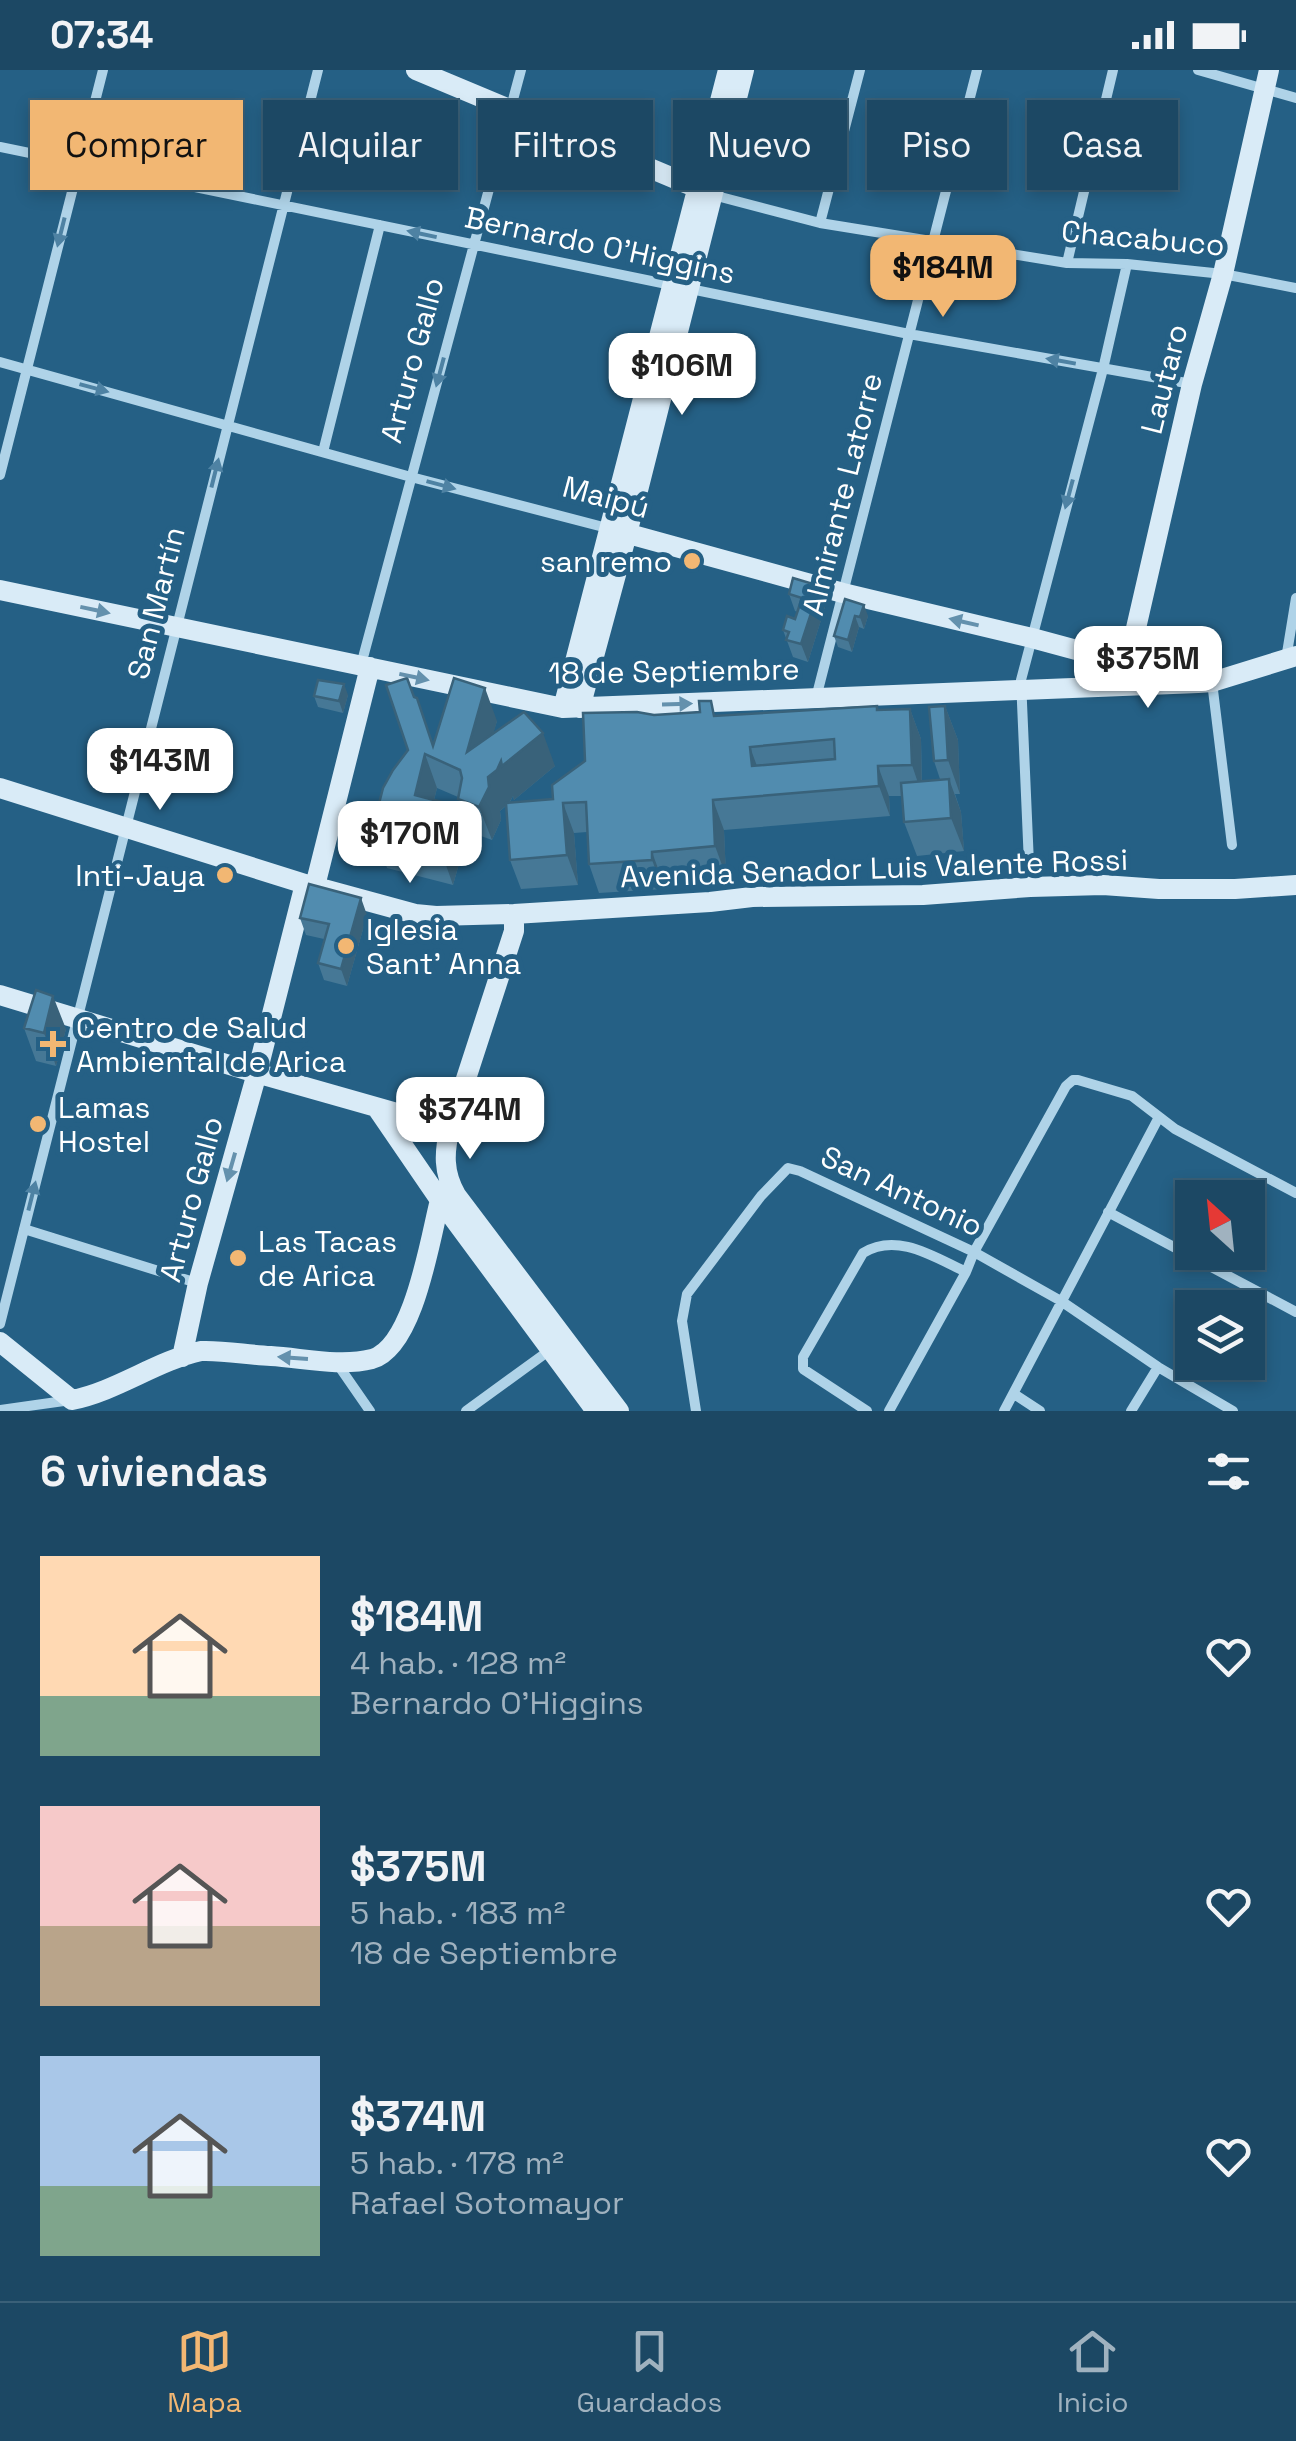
<!DOCTYPE html>
<html lang="es">
<meta charset="utf-8">
<style>
:root{--surface:#1c4864;--page:#29526d;--text:#f1f3f6;--muted:#a0b2bf;--line:#3a6078;--accent:#f2b773}
body{margin:0;font-family:"Space Grotesk",sans-serif;background:var(--page);color:var(--text);height:100vh;display:flex;flex-direction:column;font-size:38px;white-space:nowrap}
*{box-sizing:border-box;margin:0}
p{font-size:32px;color:var(--muted)}
.icon{flex:none;width:55px;height:55px;fill:none;stroke:currentColor;stroke-width:2;stroke-linecap:round;stroke-linejoin:round}
.map{position:relative;height:1341px;overflow:hidden}
.details{display:flex;flex-direction:column;background:var(--surface);flex:1}
.details>*{flex:none}
.hud{position:absolute;left:30px;top:30px;width:1238px;height:90px;display:flex;gap:20px}
.needle{width:65px;rotate:333deg}
.controls{position:absolute;left:1175px;top:1110px;display:grid;gap:20px}
.controls a{display:grid;place-items:center;width:90px;height:90px;border-radius:0px;background:var(--surface);box-shadow:0 5px 15px #0003,0 0 0 2px var(--line);font-size:50px}
.price{position:absolute;translate:-50% -85px;padding:0 22px;border-radius:20px;background:#fff;color:#222;font-size:32px;line-height:65px;filter:drop-shadow(0 2px 5px #0008)}
.price::after{content:'';position:absolute;left:50%;top:60px;width:30px;height:22px;margin-left:-15px;background:inherit;clip-path:polygon(0 0,100% 0,50% 100%)}
.price.on{background:var(--accent);color:#111}
ul{padding:0;list-style:none}
li{display:flex;align-items:center;gap:30px;height:250px;padding:0 40px}
li span{display:grid;place-items:center;flex:none;width:280px;height:200px;border-radius:0px;color:#555}
li>.icon{margin-inline-start:auto}
span .icon{width:120px;height:120px;fill:#fffc;stroke-width:1}
li b{font-size:42px}
h2{display:flex;justify-content:space-between;align-items:center;height:120px;padding:0 40px;font-size:42px}
.chip{padding:0 35px;border-radius:0px;background:var(--surface);box-shadow:0 5px 15px #0003,0 0 0 2px var(--line);font-size:35px;line-height:90px}
.chip.on{background:var(--accent);color:#111}
.status{display:flex;justify-content:space-between;align-items:center;height:70px;padding:0 50px;background:var(--surface);direction:ltr}
.status svg{height:28px;fill:currentColor}
.tab-bar{display:flex;justify-content:space-around;align-items:center;height:140px;border-top:2px solid var(--line);background:var(--surface);font-size:28px;color:var(--muted)}
.tab-bar a{display:grid;justify-items:center;gap:5px}
.tab-bar .on{color:var(--accent)}
.map>svg:first-child{display:block}
.lines{fill:none;stroke-linecap:round;stroke-linejoin:round}
.street{stroke:#afd3e8;stroke-width:10}
.secondary{stroke:#d9ebf7;stroke-width:20}
.wall{fill:#467896}
.shaded-wall{fill:#39627a}
.building{fill:#518caf;stroke:#39627a;stroke-width:2.5;fill-rule:evenodd}
.oneway{fill:#4e82a3}
.oneway2{fill:#6491ad}
.poi-dot{fill:#f2b773;stroke:#256085;stroke-width:4}
.labels{text-anchor:middle;dominant-baseline:central;stroke-width:10;stroke-linejoin:round;paint-order:stroke}
.street-label{font-size:30px;fill:#fff;stroke:#256085}
.poi-label{font-size:30px;fill:#fff;stroke:#256085;text-anchor:start}
</style>
<div class="status"><b>07:34</b><svg viewBox="0 0 49 12"><path d="M0 12V9h3v3zM5 12V6h3v6zM10 12V3h3v9zM15 12V0h3v12zM26 1h20v11H26zM47 4h2v5h-2z"/></svg></div>
<div class="map">
<svg width="1296" height="1341" viewBox="0 0 1296 1341">
<rect width="100%" height="100%" fill="#256085"/>
<g class="lines">
<path class="street" d="M1198 0 1296 28
M0 77 909 264 1192 314
M713 125 820 153 1067 193 1127 194 1223 204 1296 218
M820 153 860 0
M1067 193 1113 0
M0 292 411 407 611 459
M323 382 380 155
M0 405 103 0
M1286 589 1296 528
M361 595 521 0
M1212 612 1232 775
M816 628 977 0
M1030 817 1021 610 1103 299 1127 194
M1108 1142 1296 1242
M24 1159 197 1213
M0 1254 318 0
M336 1292 370 1341
M1014 1324 1040 1341
M0 1340 71 1330
M466 1341 550 1280
M696 1341 682 1251 687 1224 761 1126 788 1098 800 1101 974 1182 1061 1231 1158 1297 1233 1341
M867 1341 803 1299V1287L863 1183C897 1162 934 1187 966 1202
M889 1341 966 1202 974 1182 1066 1016 1073 1010H1078L1132 1026 1175 1059 1296 1123
M1004 1341 1159 1047
M1131 1341 1158 1297"/>
<path class="secondary" d="M416 0 709 123
M618 461 843 523 1032 568 1180 608
M0 520 563 638 1198 613 1212 612 1296 586
M1099 617C1118 610 1125 598 1131 580L1192 314 1223 204 1269 0
M563 638 728 0
M580 638 627 464 744 0
M0 718 305 814 415 844 436 846 514 844 710 832 752 827 923 825 1030 817 1103 815 1159 819H1235L1296 815
M315 816 370 597
M514 844V861L450 1058C444 1082 443 1102 456 1125L619 1341
M0 925 246 1000 450 1058
M377 1038 440 1130 596 1341
M0 1272 72 1330C117 1321 156 1291 201 1281 224 1280 247 1285 271 1286 303 1288 340 1297 372 1289 414 1277 430 1169 440 1130
M182 1287 198 1213 257 1003 305 814"/>
</g>
<path class="wall" d="M742 54 799 60 794 81 749 71Z
M820 516 826 534 808 592 793 587 783 560 795 549 798 542 795 541 789 524Z
M845 529 868 546 864 559 859 557 852 582 838 577 834 566Z
M348 625 343 643 318 637 314 626Z
M945 636 958 670 960 724H955L961 742 964 781 917 786 904 752 902 726H889L890 746 724 760 726 806 663 812V819L599 823 589 794 587 762 574 763 578 815 521 819 510 790 506 736 500 741 501 750 492 770 470 762 458 727 437 718 434 730 453 735 466 769 453 815 387 798 373 757 408 680 433 675 497 651 493 663 555 696 514 730 513 726 510 732 553 729 654 645 717 646 910 639 921 669 922 711 940 709 934 691Z
M367 845 347 916 324 910 318 893 324 869 306 865 300 848Z
M24 958 66 959 56 996 36 991Z"/>
<path class="shaded-wall" d="M792 42 799 60 794 81 788 64Z
M820 516 826 534 808 592 801 574Z
M864 535 868 546 864 559 860 547Z
M855 546 859 557 852 582 848 570Z
M344 614 348 625 343 643 339 631Z
M485 618 497 651 479 716 467 682Z
M945 636 958 670 960 724 948 690Z
M910 639 921 669 922 725 912 695Z
M543 663 555 696 514 730 513 726 509 733 500 741 501 750 492 770 479 737 488 707 501 691Z
M750 677 761 707 752 696Z
M425 684 437 718 427 758 415 725Z
M878 696 889 726 890 746 879 716Z
M949 709 961 742 964 781 951 748Z
M713 730 724 760 726 806 715 776Z
M563 733 574 763 578 815 567 785Z
M453 735 466 769 453 815 441 781Z
M652 782 663 812V819L652 790Z
M361 828 367 845 347 916 341 899Z
M53 926 66 959 56 996 44 963Z"/>
<path class="building" d="M747 32 792 42 788 64 742 54Z
M793 508 820 516 801 574 786 570 789 562 783 560 787 546 795 549 802 528 789 524Z
M845 529 864 535 860 547 855 546 848 570 834 566Z
M407 608 414 627 417 628 433 676 454 608 485 618 467 682 524 642 543 663 502 696 501 691 497 700 488 707 489 717 479 737 458 729 462 708 460 700 425 684 415 725 453 735 441 781 375 764 377 758 373 757 383 718 393 700 408 680 386 615Z
M318 610 344 614 339 631 314 626Z
M699 631H711L714 646 877 636V640L910 639 912 695 878 696 879 716 713 730 715 776 652 782V790L589 794 586 732 563 733 567 785 510 790 506 733 553 729 552 715 585 691 583 643 637 642 654 645 700 642ZM834 669 835 689 752 696 750 677Z
M945 636 948 690 934 691 929 637Z
M949 709 951 748 904 752 901 713Z
M309 814 361 828 341 899 318 893 329 854 300 848Z
M36 920 53 926 44 963 24 958Z"/>
<defs><path id="oneway-solid" d="M-6-.8H1V-3.2L6.5 0L1 3.2V.8H-6Z" transform="scale(2.5)"/></defs>
<g class="oneway">
<use href="#oneway-solid" transform="translate(61 162) rotate(104)"/>
<use href="#oneway-solid" transform="translate(422 164) rotate(-168)"/>
<use href="#oneway-solid" transform="translate(1061 291) rotate(-170)"/>
<use href="#oneway-solid" transform="translate(440 302) rotate(105)"/>
<use href="#oneway-solid" transform="translate(94 318) rotate(15)"/>
<use href="#oneway-solid" transform="translate(215 403) rotate(-76)"/>
<use href="#oneway-solid" transform="translate(441 415) rotate(15)"/>
<use href="#oneway-solid" transform="translate(1069 424) rotate(105)"/>
<use href="#oneway-solid" transform="translate(32 1126) rotate(-76)"/>
</g>
<g class="oneway2">
<use href="#oneway-solid" transform="translate(95 540) rotate(12)"/>
<use href="#oneway-solid" transform="translate(964 552) rotate(-167)"/>
<use href="#oneway-solid" transform="translate(414 607) rotate(12)"/>
<use href="#oneway-solid" transform="translate(677 634) rotate(-2)"/>
<use href="#oneway-solid" transform="translate(231 1097) rotate(106)"/>
<use href="#oneway-solid" transform="translate(293 1288) rotate(-176)"/>
</g>
<g class="poi-dot">
<circle cx="692" cy="491" r="10"/>
<circle cx="225" cy="805" r="10"/>
<circle cx="346" cy="876" r="10"/>
<path d="M48 959h10v10h10v10h-10v10h-10v-10h-10v-10h10z"/>
<circle cx="38" cy="1054" r="10"/>
<circle cx="238" cy="1188" r="10"/>
</g>
<g class="labels">
<g class="street-label">
<text transform="translate(1143 168) rotate(5)">Chacabuco</text>
<text transform="translate(600 175) rotate(12)">Bernardo O'Higgins</text>
<text transform="translate(412 290) rotate(-75)">Arturo Gallo</text>
<text transform="translate(1164 309) rotate(-76)">Lautaro</text>
<text transform="translate(842 424) rotate(-76)">Almirante Latorre</text>
<text transform="translate(606 427) rotate(15)">Maipú</text>
<text transform="translate(156 533) rotate(-76)">San Martín</text>
<text transform="translate(674 601) rotate(-1)">18 de Septiembre</text>
<text transform="translate(874 798) rotate(-2)">Avenida Senador Luis Valente Rossi</text>
<text transform="translate(902 1121) rotate(25)">San Antonio</text>
<text transform="translate(191 1129) rotate(-75)">Arturo Gallo</text>
</g>
<g class="poi-label">
<text x="672" y="491" text-anchor="end">san remo</text>
<text x="205" y="805" text-anchor="end">Inti-Jaya</text>
<text x="366" y="859">Iglesia<tspan x="366" dy="34">Sant' Anna</tspan></text>
<text x="76" y="957">Centro de Salud<tspan x="76" dy="34">Ambiental de Arica</tspan></text>
<text x="58" y="1037">Lamas<tspan x="58" dy="34">Hostel</tspan></text>
<text x="258" y="1171">Las Tacas<tspan x="258" dy="34">de Arica</tspan></text>
</g>
</g>
</svg>
<div class="controls">
<a><svg class="needle" viewBox="-14 -14 28 28"><path d="M0-13l5 13h-10z" fill="#e53935"/><path d="M0 13l5-13h-10z" fill="#a0b2bf"/></svg></a>
<a><svg class="icon" aria-label="layers" viewBox="0 0 24 24"><path d="M12 4l9 5-9 5-9-5zM3 14l9 5 9-5"/></svg></a>
</div>
<b class="price on" style="left:943px;top:250px">$184M</b>
<b class="price" style="left:682px;top:348px">$106M</b>
<b class="price" style="left:1148px;top:641px">$375M</b>
<b class="price" style="left:160px;top:743px">$143M</b>
<b class="price" style="left:410px;top:816px">$170M</b>
<b class="price" style="left:470px;top:1092px">$374M</b>
<div class="hud">
<a class="chip on">Comprar</a>
<a class="chip">Alquilar</a>
<a class="chip">Filtros</a>
<a class="chip">Nuevo</a>
<a class="chip">Piso</a>
<a class="chip">Casa</a>
</div>
</div>
<section class="details">
<h2>6 viviendas<svg class="icon" aria-label="filters" viewBox="0 0 24 24"><path d="M4 7h16M4 17h16"/><circle cx="9" cy="7" r="2"/><circle cx="15" cy="17" r="2"/></svg></h2>
<ul>
<li><span style="background:linear-gradient(#ffd9b3 70%,#7fa58c 0)"><svg class="icon" aria-label="home" viewBox="0 0 24 24"><path d="M3 11l9-7 9 7M6 9v11h12V9"/></svg></span><div><b>$184M</b><p>4 hab. · 128 m²</p><p>Bernardo O'Higgins</p></div><svg class="icon" aria-label="heart" viewBox="0 0 24 24"><path d="M12 20l-8-8c-3-5 5-10 8-4 3-6 11-1 8 4z"/></svg></li>
<li><span style="background:linear-gradient(#f6c9c9 60%,#b9a48a 0)"><svg class="icon" aria-label="home" viewBox="0 0 24 24"><path d="M3 11l9-7 9 7M6 9v11h12V9"/></svg></span><div><b>$375M</b><p>5 hab. · 183 m²</p><p>18 de Septiembre</p></div><svg class="icon" aria-label="heart" viewBox="0 0 24 24"><path d="M12 20l-8-8c-3-5 5-10 8-4 3-6 11-1 8 4z"/></svg></li>
<li><span style="background:linear-gradient(#a9c7e8 65%,#7fa58c 0)"><svg class="icon" aria-label="home" viewBox="0 0 24 24"><path d="M3 11l9-7 9 7M6 9v11h12V9"/></svg></span><div><b>$374M</b><p>5 hab. · 178 m²</p><p>Rafael Sotomayor</p></div><svg class="icon" aria-label="heart" viewBox="0 0 24 24"><path d="M12 20l-8-8c-3-5 5-10 8-4 3-6 11-1 8 4z"/></svg></li>
</ul>
</section>
<nav class="tab-bar">
<a class="on"><svg class="icon" aria-label="map" viewBox="0 0 24 24"><path d="M3 6l6-2 6 2 6-2v14l-6 2-6-2-6 2zM9 4v14M15 6v14"/></svg>Mapa</a>
<a><svg class="icon" aria-label="saved" viewBox="0 0 24 24"><path d="M7 4h10v16l-5-4-5 4z"/></svg>Guardados</a>
<a><svg class="icon" aria-label="home" viewBox="0 0 24 24"><path d="M3 11l9-7 9 7M6 9v11h12V9"/></svg>Inicio</a>
</nav>
